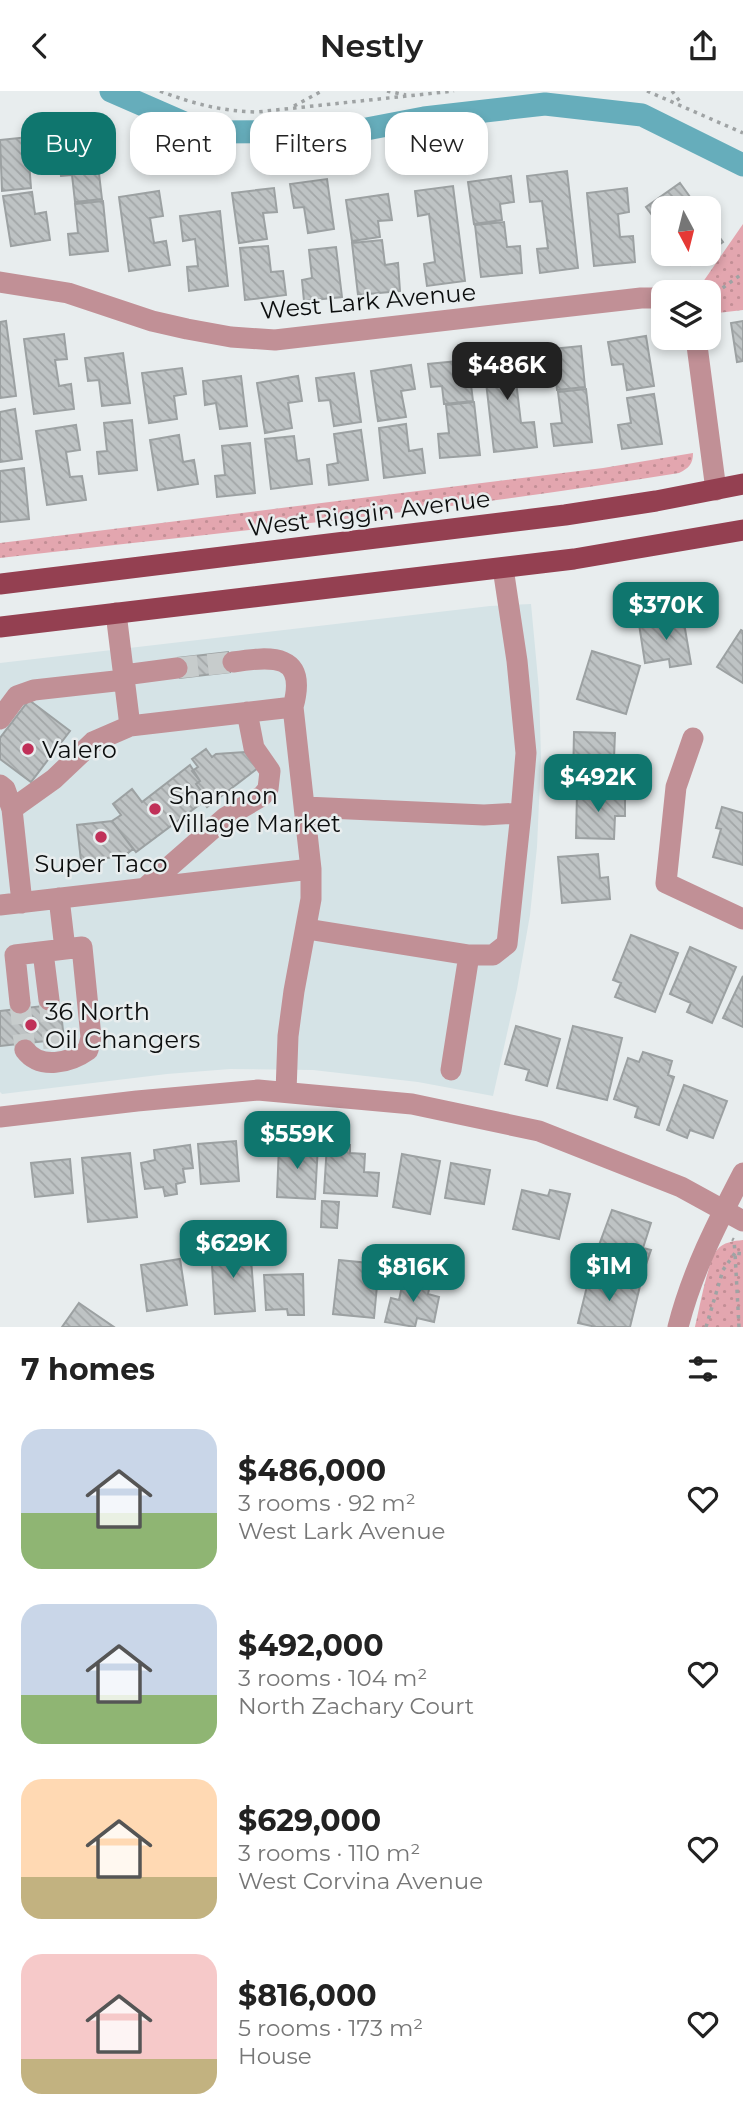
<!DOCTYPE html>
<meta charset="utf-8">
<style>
:root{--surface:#fff;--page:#f6f6f6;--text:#222;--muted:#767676;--accent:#0f766e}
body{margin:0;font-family:Montserrat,sans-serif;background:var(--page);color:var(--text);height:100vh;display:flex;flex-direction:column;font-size:26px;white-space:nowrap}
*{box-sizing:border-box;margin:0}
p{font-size:23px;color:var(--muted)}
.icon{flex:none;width:38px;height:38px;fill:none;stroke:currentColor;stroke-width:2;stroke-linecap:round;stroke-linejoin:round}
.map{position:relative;height:1236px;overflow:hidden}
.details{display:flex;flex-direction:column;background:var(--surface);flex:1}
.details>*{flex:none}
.hud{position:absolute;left:21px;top:21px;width:702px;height:63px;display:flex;gap:14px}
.needle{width:46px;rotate:173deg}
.controls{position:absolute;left:651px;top:105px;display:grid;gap:14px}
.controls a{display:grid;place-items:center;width:70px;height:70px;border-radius:14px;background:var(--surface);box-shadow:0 4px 10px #0003;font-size:35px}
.price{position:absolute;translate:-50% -60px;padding:0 16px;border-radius:14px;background:var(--accent);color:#fff;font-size:23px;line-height:46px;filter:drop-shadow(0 2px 4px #0008)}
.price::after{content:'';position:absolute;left:50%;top:42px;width:21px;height:16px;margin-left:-10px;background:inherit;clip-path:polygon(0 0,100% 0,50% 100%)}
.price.active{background:#222;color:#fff}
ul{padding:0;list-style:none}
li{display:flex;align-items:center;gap:21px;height:175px;padding:0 21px}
li span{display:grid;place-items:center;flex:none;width:196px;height:140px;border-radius:21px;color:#555}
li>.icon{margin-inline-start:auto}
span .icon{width:84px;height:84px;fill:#fffc;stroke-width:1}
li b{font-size:30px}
h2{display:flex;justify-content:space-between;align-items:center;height:84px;padding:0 21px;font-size:30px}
.chip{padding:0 24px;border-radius:21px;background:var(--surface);box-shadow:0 4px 10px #0003;font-size:24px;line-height:63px}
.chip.active{background:var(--accent);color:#fff}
header{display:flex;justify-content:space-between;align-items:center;height:91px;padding:0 21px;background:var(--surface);font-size:32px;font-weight:600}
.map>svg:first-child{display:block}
.built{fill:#d5e3e6}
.grass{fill:url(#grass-dots)}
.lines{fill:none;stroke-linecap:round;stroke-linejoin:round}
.canal{stroke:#66adbb;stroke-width:23}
.building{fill:url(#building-back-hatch);stroke:#9ca1a2;stroke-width:2}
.minor-tunnel{stroke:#c7cccc;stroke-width:21;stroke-dasharray:21 10;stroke-linecap:butt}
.path{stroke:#9fa3a4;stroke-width:3.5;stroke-dasharray:3.5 5;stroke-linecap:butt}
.minor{stroke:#c19096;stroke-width:21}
.major{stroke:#944051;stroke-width:21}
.poi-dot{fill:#c03058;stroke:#e8edee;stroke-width:2.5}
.labels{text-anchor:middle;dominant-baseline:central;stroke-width:5;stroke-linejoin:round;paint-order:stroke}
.street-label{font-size:24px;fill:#0c0e0e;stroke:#e8edee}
.poi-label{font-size:24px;fill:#0c0e0e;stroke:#e8edee;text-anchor:start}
</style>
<header><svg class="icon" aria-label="back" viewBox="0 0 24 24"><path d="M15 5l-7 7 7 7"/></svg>Nestly<svg class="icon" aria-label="share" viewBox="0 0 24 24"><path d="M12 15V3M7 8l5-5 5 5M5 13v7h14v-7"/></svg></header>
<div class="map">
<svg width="743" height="1236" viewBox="0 0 743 1236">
<defs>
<pattern id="grass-dots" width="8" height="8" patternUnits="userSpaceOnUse" patternTransform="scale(1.75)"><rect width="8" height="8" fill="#e3a6af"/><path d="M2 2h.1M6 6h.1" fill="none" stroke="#c28e95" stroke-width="1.8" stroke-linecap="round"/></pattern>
<pattern id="building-back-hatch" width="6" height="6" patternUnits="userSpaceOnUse" patternTransform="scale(1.75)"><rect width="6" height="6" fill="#bec3c4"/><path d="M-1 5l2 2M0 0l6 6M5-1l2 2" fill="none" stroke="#a2a6a7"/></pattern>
</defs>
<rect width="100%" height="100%" fill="#e8edee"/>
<path class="built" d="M531 513 539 599 541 666 537 756 530 824 517 898 493 1005 418 991 313 979 230 978 167 983 2 1003 0 1001V572L490 515Z"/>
<path class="grass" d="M743 133V219L709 223V201H696Z
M693 362C693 373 689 377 679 382 454 419 226 441 0 467V452L603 377Z
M743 1149V1236H695C699 1220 708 1169 717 1159 723 1151 734 1150 743 1149Z"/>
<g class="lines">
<path class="canal" d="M111 0 205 41 356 40 424 27 545 13 642 24 743 74"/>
</g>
<path class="building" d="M38 45 41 69 29 70 31 97 2 100 0 49Z
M96 57 102 108 75 111 72 84 61 85 58 62Z
M567 80 578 177 540 182 537 158 548 157 542 110 530 111 527 85Z
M511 85 514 111 500 113 502 129 474 133 468 91Z
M327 88 334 138 308 142 304 116 294 117 290 93Z
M680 92 698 117H663V133L660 135 646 116Z
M453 95 465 190 427 195 424 173 435 171 429 123 418 125 415 100Z
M274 97 277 121 263 122 267 148 239 152 232 102Z
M627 97 629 121 618 123 620 146 633 145 635 171 594 175 587 102Z
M159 100 163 125 150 127 154 152 166 150 170 174 129 180 119 106Z
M32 101 35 123 46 121 50 149 11 155 3 105Z
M388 103 392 129 378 130 380 146 352 150 346 109Z
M103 110 108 160 70 164 68 143 78 142 75 113Z
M220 120 228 195 189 200 187 176 198 175 195 148 183 150 180 125Z
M504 131 507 156 520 155 522 182 481 186 475 134Z
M709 132 723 151 709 161Z
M382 149 385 174 398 172 400 200 358 204 352 152Z
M268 155 271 181 283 180 286 204 245 209 240 157Z
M336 156 342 206 304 210 302 189 312 187 309 159Z
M682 163H707L691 174Z
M6 230 16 305 0 307V231Z
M743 230V270L737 271 731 232Z
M64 243 67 268 55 269 59 295 71 293 74 318 34 323 24 248Z
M646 245 654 295 627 299 623 273 612 274 608 251Z
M581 255 585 296 557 299 555 280 544 282 542 259Z
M524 261 527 289 516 290 521 332 534 331 537 356 494 361 483 265Z
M123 262 130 312 102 315 99 289 88 290 85 267Z
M468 269 473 310 444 313 442 295 431 296 428 273Z
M411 274 415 298 401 300 406 326 378 330 371 280Z
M182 277 186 303 174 305 177 328 149 332 142 282Z
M354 282 361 331 334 335 330 309 319 310 316 287Z
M241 285 247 335 220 338 216 312 205 314 203 290Z
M298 285 302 310 288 312 292 337 265 342 257 292Z
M586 298 592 351 554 355 551 333 562 332 558 301Z
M654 303 662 353 622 358 618 334 631 332 627 307Z
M474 311 480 364 440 367 438 343 449 342 446 314Z
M15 318 22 368 0 371V321Z
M132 329 137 379 99 383 97 361 107 360 104 332Z
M406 333 409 360 422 358 425 382 384 387 379 337Z
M76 334 80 359 66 361 70 386 82 385 86 409 47 414 36 340Z
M361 339 368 389 329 394 327 374 338 372 334 343Z
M179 344 183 371 194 369 198 393 158 399 150 349Z
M294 345 297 370 309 368 312 393 271 398 265 348Z
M250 352 255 402 217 406 215 385 225 384 222 355Z
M24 377 29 428 0 431V380Z
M683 526 691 573 670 576 669 568 645 572 639 533Z
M741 539 743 540V592L717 576Z
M592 560 640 575 626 623 577 608Z
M228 561 230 581 180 587 178 567Z
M29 609 70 640 31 691 0 668V647Z
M574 641 615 642 614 668H623L622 692 573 691Z
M206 658 212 666 216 663 245 661 258 677 207 716 203 711 207 708 196 693 200 690 192 680 198 676 192 668Z
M190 674 200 690 196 693 207 708 136 761 112 730 121 724 113 713 132 698 142 711Z
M577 701 625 702V725H615L614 748 576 747Z
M722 716 743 722V774L713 766 721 738 716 737Z
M112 730 133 758 124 765 81 770 77 734Z
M598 763 600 787 608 786 610 808 562 812 558 766Z
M631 844 678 862 655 921 615 906 621 892 613 889Z
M690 856 736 876 712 932 687 921 691 912 670 903Z
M743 885V936L723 927Z
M60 913 64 948 0 955V920Z
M516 935 560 948 547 995 526 989 529 979 505 973Z
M573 935 622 947 607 1009 557 997Z
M643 961 672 970 668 984 674 986 659 1034 635 1026 638 1016 614 1008 628 967 639 971Z
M684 994 727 1010 713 1047 690 1039 687 1047 667 1039Z
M236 1050 239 1090 201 1093 198 1053Z
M279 1053 318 1054 315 1108 277 1106Z
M327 1053 350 1054V1062L365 1063 364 1081 379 1082 377 1105 324 1102Z
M190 1054 193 1077 183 1078 185 1091 176 1093 177 1103 165 1105 163 1096 145 1098 141 1072 155 1069 154 1059Z
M130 1062 137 1126 88 1131 82 1067Z
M402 1063 440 1070 430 1123 393 1116Z
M70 1068 73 1102 35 1106 31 1072Z
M451 1072 490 1079 484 1113 445 1107Z
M522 1099 548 1105 550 1099 570 1103 559 1148 513 1138Z
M322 1110 339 1111 337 1137 321 1136Z
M612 1119 651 1132 643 1157 651 1159 643 1182 595 1165Z
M250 1155 255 1220 215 1223 211 1158Z
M180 1168 187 1214 147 1220 141 1174Z
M339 1169 379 1173 374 1227 333 1223Z
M303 1183 304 1224H288L287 1218 266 1219 264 1184Z
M590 1183 640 1195 630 1236H596L578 1232Z
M413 1185 431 1189 428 1203 439 1206 434 1231 417 1227 415 1236 385 1231 391 1207 399 1209 402 1195 410 1197Z
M79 1212 114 1236H62Z"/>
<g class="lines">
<path class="minor-tunnel" d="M177 577 233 571
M49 909 54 957
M20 912 25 959"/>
<path class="path" d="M160 0C194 13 221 20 257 21L454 0
M387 0 406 4
M647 0 743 42
M672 0 681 12
M294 15 322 0
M709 207 743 182
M706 1236 723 1179 735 1162 734 1149 732 1148
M739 1236 735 1162 743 1163"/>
<path class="minor" d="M0 191 68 202 152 230 187 238 231 246 275 249 641 207H663
M696 247 716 399
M116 522 130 635
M233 571C272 565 308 562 293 616
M124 584 177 577
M0 628 17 605 34 599 124 589
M693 647 676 696 666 792 743 828
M0 694 5 698 12 718
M305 716 484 724 521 722 526 662 517 570 503 477
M145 797 226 726 262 705 268 698 270 680 254 657 247 621
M59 807 65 858
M22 812 12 718 54 688 93 651 130 635 293 616 311 778V808L294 900 288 945 286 1001
M0 814 311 778
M307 838 469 864H493L507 853 521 722
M43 861 49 909
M20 912 15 864 82 856 91 946 88 959C70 972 40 979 25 959
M451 979 469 864
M0 1026 137 1010 258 999 412 1013 539 1040 681 1096 743 1130
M678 1236C692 1181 717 1132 743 1082"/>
<path class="major" d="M0 493 565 424 656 410 743 393
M0 536 574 468 743 439"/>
</g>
<g class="poi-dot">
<circle cx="28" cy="658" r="7"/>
<circle cx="155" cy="718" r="7"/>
<circle cx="101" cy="746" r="7"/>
<circle cx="31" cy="934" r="7"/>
</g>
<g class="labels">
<g class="street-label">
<text transform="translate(368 210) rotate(-5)">West Lark Avenue</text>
<text transform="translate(369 422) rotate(-7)">West Riggin Avenue</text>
</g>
<g class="poi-label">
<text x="42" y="658">Valero</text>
<text x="169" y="704">Shannon<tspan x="169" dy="28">Village Market</tspan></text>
<text x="101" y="772" text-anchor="middle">Super Taco</text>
<text x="45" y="920">36 North<tspan x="45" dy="28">Oil Changers</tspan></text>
</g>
</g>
</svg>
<div class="controls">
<a><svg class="needle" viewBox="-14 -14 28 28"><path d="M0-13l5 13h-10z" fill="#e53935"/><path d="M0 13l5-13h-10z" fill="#767676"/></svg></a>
<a><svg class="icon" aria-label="layers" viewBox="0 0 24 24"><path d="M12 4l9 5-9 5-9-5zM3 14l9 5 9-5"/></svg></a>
</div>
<b class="price active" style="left:507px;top:311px">$486K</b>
<b class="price" style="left:666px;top:551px">$370K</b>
<b class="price" style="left:598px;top:723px">$492K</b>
<b class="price" style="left:297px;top:1080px">$559K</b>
<b class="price" style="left:233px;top:1189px">$629K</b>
<b class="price" style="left:609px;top:1212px">$1M</b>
<b class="price" style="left:413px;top:1213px">$816K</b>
<div class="hud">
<a class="chip active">Buy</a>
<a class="chip">Rent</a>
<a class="chip">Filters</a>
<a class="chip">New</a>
</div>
</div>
<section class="details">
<h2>7 homes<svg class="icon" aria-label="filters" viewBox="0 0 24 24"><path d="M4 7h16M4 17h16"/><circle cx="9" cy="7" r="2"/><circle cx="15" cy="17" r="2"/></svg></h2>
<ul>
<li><span style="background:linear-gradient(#c9d6e8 60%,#8fb573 0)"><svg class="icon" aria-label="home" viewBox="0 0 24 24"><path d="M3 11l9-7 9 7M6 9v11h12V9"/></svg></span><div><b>$486,000</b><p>3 rooms · 92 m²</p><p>West Lark Avenue</p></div><svg class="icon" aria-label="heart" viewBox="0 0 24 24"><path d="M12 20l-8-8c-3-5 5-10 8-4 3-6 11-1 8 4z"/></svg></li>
<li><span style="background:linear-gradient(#c9d6e8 65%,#8fb573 0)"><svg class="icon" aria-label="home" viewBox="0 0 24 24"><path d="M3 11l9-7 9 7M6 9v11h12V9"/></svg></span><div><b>$492,000</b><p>3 rooms · 104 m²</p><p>North Zachary Court</p></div><svg class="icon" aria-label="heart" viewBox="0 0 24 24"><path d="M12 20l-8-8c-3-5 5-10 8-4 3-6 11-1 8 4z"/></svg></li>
<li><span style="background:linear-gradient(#ffd9b3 70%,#c2b280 0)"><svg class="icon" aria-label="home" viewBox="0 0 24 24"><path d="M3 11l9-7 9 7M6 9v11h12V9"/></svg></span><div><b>$629,000</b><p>3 rooms · 110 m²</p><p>West Corvina Avenue</p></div><svg class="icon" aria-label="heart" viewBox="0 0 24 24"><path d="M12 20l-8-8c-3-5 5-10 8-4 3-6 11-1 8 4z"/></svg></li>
<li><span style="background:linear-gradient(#f6c9c9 75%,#c2b280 0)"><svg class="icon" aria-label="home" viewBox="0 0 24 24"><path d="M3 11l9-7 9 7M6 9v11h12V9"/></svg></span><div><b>$816,000</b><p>5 rooms · 173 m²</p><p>House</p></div><svg class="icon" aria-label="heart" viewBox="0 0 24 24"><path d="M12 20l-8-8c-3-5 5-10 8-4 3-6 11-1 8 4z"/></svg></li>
</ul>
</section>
